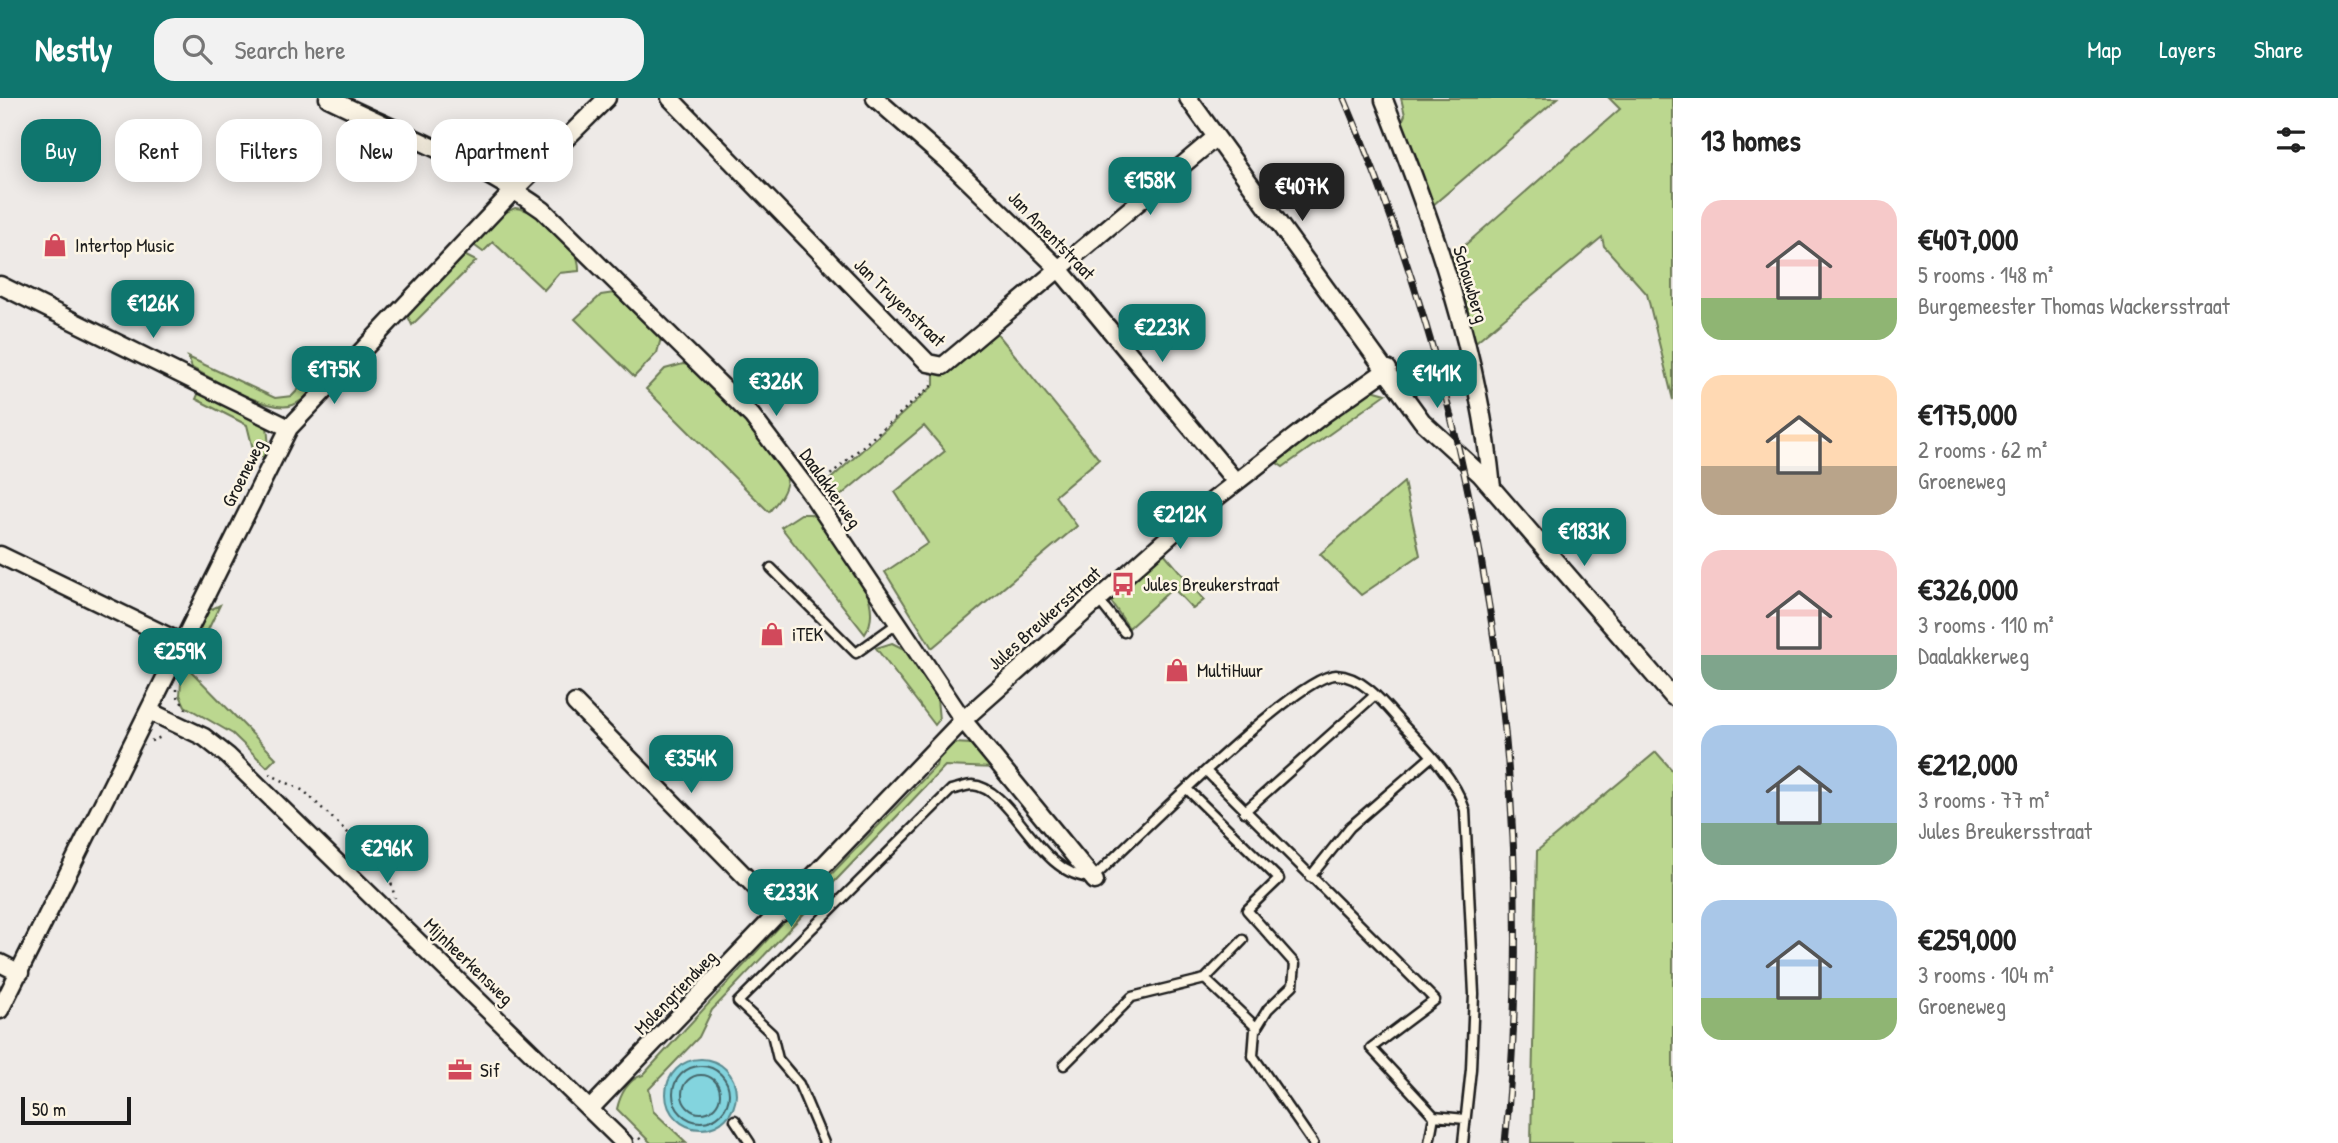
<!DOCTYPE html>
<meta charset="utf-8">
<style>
:root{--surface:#fff;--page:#f2f2f2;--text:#222;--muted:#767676;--accent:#0f766e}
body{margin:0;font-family:"Patrick Hand",sans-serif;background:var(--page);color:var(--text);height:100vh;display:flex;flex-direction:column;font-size:26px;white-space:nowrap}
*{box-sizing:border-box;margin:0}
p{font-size:23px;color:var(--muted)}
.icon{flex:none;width:38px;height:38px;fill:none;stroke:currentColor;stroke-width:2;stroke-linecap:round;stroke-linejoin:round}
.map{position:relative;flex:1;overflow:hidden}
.drawer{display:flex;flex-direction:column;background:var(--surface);width:665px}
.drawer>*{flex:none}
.banner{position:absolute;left:21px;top:21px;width:665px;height:63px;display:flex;gap:14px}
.scale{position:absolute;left:21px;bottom:18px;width:110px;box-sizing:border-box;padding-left:7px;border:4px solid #1c1c1c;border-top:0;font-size:19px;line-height:24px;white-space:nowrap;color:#1c1c1c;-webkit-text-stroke:5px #fcf5e5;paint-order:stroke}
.price{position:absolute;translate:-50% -60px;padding:0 16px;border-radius:14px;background:var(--accent);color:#fff;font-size:23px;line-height:46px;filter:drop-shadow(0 2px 4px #0008)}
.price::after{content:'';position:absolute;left:50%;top:42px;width:21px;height:16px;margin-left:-10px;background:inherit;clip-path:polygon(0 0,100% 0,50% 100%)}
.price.active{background:#222;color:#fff}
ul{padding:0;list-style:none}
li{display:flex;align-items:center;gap:21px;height:175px;padding:0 28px}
li span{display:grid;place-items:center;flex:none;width:196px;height:140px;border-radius:21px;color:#555}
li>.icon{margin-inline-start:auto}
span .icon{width:84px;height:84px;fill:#fffc;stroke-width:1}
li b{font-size:30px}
h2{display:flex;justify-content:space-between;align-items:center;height:84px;padding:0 28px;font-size:30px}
.chip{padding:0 24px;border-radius:21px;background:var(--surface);box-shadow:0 4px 18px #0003;font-size:24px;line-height:63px}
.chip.active{background:var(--accent);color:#fff}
header{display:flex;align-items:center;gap:42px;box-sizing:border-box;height:98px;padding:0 35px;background:var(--accent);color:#fff}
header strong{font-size:33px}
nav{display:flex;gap:38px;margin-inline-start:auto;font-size:24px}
.search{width:490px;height:63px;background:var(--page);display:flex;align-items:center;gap:18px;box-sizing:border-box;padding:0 24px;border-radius:21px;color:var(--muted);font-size:26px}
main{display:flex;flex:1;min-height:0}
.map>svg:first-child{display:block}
.green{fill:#bbd78f;stroke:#6c7a56;stroke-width:2}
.water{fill:#83d4de;stroke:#5a8a90;stroke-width:2}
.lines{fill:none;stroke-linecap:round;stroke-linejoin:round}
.shore{stroke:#45666a;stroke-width:2}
.service-casing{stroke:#1c1c1c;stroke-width:13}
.minor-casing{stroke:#1c1c1c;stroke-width:21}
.path{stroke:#1c1c1c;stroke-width:2.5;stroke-dasharray:2 5;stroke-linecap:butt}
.service{stroke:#fcf5e5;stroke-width:8}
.minor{stroke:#fcf5e5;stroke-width:16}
.rail-casing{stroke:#1c1c1c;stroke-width:7}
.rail{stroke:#fcf5e5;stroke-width:4.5;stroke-dasharray:13;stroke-linecap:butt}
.labels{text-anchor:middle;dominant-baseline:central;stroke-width:5;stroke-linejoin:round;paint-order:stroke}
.street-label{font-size:19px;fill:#1c1c1c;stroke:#fcf5e5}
.poi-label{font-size:19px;fill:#1c1c1c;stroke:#fcf5e5;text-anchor:start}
</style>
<header>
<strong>Nestly</strong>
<div class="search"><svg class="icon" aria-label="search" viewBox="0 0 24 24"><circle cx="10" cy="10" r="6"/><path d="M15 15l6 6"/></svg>Search here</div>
<nav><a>Map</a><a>Layers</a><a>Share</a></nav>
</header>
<main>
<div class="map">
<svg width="1673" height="1045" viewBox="0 0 1673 1045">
<rect width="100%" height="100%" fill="#eeeae7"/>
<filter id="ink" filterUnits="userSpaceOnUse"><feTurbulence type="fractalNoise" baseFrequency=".0143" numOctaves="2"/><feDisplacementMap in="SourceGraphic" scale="14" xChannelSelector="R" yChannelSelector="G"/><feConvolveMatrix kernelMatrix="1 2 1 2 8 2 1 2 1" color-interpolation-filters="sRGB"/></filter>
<g filter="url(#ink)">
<path class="green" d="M1401 0H1558L1433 107 1401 26 1405 17Z
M1609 0H1673V302L1647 196 1604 148 1602 139 1472 247 1448 162 1620 11Z
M515 110C543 113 580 143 579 173L559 175 544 192 493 144 483 154 475 148V141L499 117Z
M462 156 476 163 412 227 406 214Z
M614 195 661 240 657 255 634 279 575 221 601 197Z
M992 229 1099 361 1055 398 1077 428 932 550 885 474 928 445 895 394 945 353 924 328 833 404 824 387 934 287V277Z
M333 255V269C321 281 308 301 293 307 269 316 215 282 192 270L188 259 275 300 292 298Z
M683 266C688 267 695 269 699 271 719 283 787 359 787 381 786 395 777 404 769 414L646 291 665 271Z
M1372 292 1386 296 1283 369 1274 363Z
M199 294 258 321 267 328 269 349 263 359H255L247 327 196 301Z
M1404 384 1420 457 1361 497 1320 456Z
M801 416H810L821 423C840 452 888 501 865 536L781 429Z
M1164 455 1204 502 1193 511 1173 490 1129 530 1110 502Z
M220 507 189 571 276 660 267 669 233 636 185 608 180 597 181 585 205 514Z
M892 545 910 554 932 586 929 588 937 600 939 622 935 627 876 550Z
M954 645 972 646 995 670 945 668 712 912 699 939 649 991 653 1013 687 1045H651L617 1011C620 997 628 981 643 977L791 816 806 795 816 792 936 668 939 654Z
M1656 654 1673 673V1045H1531L1537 753Z"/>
<path class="water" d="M666 996a35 35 0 1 1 70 0a35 35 0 1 1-70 0Z"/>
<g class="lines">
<path class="shore" d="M673 996a28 28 0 1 1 56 0a28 28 0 1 1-56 0Z
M682 996a19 19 0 1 1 38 0a19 19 0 1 1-38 0Z"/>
<g class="service-casing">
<path id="service" d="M771 470 856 555 898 525
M1097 500 1124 534
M1206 673 1435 902 1371 950 1434 1018 1465 1021
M1187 691 1279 781 1247 812 1295 866 1293 887 1268 911 1255 932 1253 958 1313 1045
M1244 714 1375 597
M1310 779 1350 729 1431 659
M1205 881 1243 842
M1064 967 1132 899 1205 881 1257 930
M735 1022 750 1045
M824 1045 799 986 778 961 772 936 738 904 951 692C957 691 966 687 972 687 1014 690 1037 778 1093 780 1129 746 1298 576 1336 577 1364 578 1386 608 1403 627 1426 651 1455 680 1465 712L1474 896 1471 971 1463 1045
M1429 1045 1434 1018"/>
</g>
<g class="minor-casing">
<path id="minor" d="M328 0C400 35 478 65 543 112L752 318 814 400 963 622 1095 783
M670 0 928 265 943 268 1216 39
M875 0 956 71 1060 172 1236 384
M1188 0 1422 323 1480 376 1673 599
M1384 2C1434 127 1479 255 1492 390
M0 187 289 330
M0 457 180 544
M575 605 781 815
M149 613 204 639 228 658 624 1045
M0 865 20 875
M0 912 289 330 515 91 607 0
M590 1011 963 622 1189 421 1324 316 1388 271"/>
</g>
<path class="path" d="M820 386 931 288 932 282
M177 591V597L187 613
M151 643 164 638
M269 676 304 693 388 773 395 800
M639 1040 644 1045"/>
<use href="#service" class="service"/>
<use href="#minor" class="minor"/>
<g class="rail-casing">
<path id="rail" d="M1344 0C1482 321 1541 698 1505 1045"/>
</g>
<use href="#rail" class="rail"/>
</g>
</g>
<defs>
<g id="shop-bare" transform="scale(1.89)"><path d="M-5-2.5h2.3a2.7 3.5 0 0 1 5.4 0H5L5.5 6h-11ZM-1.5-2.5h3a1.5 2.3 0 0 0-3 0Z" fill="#d1495b" stroke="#fcf5e5" stroke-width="2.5" paint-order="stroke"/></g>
<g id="bus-bare" transform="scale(1.89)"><path d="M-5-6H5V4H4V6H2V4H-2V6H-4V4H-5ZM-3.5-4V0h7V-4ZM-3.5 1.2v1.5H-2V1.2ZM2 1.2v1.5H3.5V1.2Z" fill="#d1495b" stroke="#fcf5e5" stroke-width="2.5" paint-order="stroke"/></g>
<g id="office-bare" transform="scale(1.89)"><path d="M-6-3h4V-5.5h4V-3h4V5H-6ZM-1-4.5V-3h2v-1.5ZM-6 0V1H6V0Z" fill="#d1495b" stroke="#fcf5e5" stroke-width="2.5" paint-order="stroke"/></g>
</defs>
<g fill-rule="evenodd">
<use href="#shop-bare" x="55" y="147"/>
<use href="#bus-bare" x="1123" y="486"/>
<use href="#shop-bare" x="772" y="536"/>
<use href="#shop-bare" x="1177" y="572"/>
<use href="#office-bare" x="460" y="972"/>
</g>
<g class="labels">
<g class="street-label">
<text transform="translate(1052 137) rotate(46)">Jan Amentstraat</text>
<text transform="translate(1471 186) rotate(73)">Schouwberg</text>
<text transform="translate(900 204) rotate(44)">Jan Truyenstraat</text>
<text transform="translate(243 375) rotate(-63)">Groeneweg</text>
<text transform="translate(831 390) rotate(55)">Daalakkerweg</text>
<text transform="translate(1044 520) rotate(-42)">Jules Breukersstraat</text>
<text transform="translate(469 863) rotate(44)">Mijnheerkensweg</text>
<text transform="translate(675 894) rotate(-46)">Molengriendweg</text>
</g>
<g class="poi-label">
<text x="75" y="147">Intertop Music</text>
<text x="1143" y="486">Jules Breukerstraat</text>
<text x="792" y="536">iTEK</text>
<text x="1197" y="572">MultiHuur</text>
<text x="480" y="972">Sif</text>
</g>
</g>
</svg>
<div class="scale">50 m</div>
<b class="price" style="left:1150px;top:119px">€158K</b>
<b class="price active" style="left:1302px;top:125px">€407K</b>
<b class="price" style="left:153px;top:242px">€126K</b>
<b class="price" style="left:1162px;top:266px">€223K</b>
<b class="price" style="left:334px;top:308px">€175K</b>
<b class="price" style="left:1437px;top:312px">€141K</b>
<b class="price" style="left:776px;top:320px">€326K</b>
<b class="price" style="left:1180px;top:453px">€212K</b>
<b class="price" style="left:1584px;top:470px">€183K</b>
<b class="price" style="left:180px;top:590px">€259K</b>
<b class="price" style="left:691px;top:697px">€354K</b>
<b class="price" style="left:387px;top:787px">€296K</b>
<b class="price" style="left:791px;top:831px">€233K</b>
<div class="banner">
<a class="chip active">Buy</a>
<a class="chip">Rent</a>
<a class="chip">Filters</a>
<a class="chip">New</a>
<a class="chip">Apartment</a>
</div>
</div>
<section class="drawer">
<h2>13 homes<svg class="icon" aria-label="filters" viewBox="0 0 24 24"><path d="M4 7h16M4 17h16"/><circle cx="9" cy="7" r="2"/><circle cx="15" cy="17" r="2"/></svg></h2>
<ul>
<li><span style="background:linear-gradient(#f6c9c9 70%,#8fb573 0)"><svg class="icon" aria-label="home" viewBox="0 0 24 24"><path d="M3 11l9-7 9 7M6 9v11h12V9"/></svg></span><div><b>€407,000</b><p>5 rooms · 148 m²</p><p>Burgemeester Thomas Wackersstraat</p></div></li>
<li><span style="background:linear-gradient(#ffd9b3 65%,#b9a48a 0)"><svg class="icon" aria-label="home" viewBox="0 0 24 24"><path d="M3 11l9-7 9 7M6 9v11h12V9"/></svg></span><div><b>€175,000</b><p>2 rooms · 62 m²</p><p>Groeneweg</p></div></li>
<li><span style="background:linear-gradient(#f6c9c9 75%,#7fa58c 0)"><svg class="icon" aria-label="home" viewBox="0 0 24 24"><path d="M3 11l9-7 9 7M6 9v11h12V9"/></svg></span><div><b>€326,000</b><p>3 rooms · 110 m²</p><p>Daalakkerweg</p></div></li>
<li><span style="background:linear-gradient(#a9c7e8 70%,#7fa58c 0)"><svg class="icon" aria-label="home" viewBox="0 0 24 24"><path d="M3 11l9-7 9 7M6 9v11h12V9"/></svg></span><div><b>€212,000</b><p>3 rooms · 77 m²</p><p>Jules Breukersstraat</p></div></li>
<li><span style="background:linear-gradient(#a9c7e8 70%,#8fb573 0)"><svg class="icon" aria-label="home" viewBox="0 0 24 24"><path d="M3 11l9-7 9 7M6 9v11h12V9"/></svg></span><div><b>€259,000</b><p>3 rooms · 104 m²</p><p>Groeneweg</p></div></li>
</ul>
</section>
</main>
